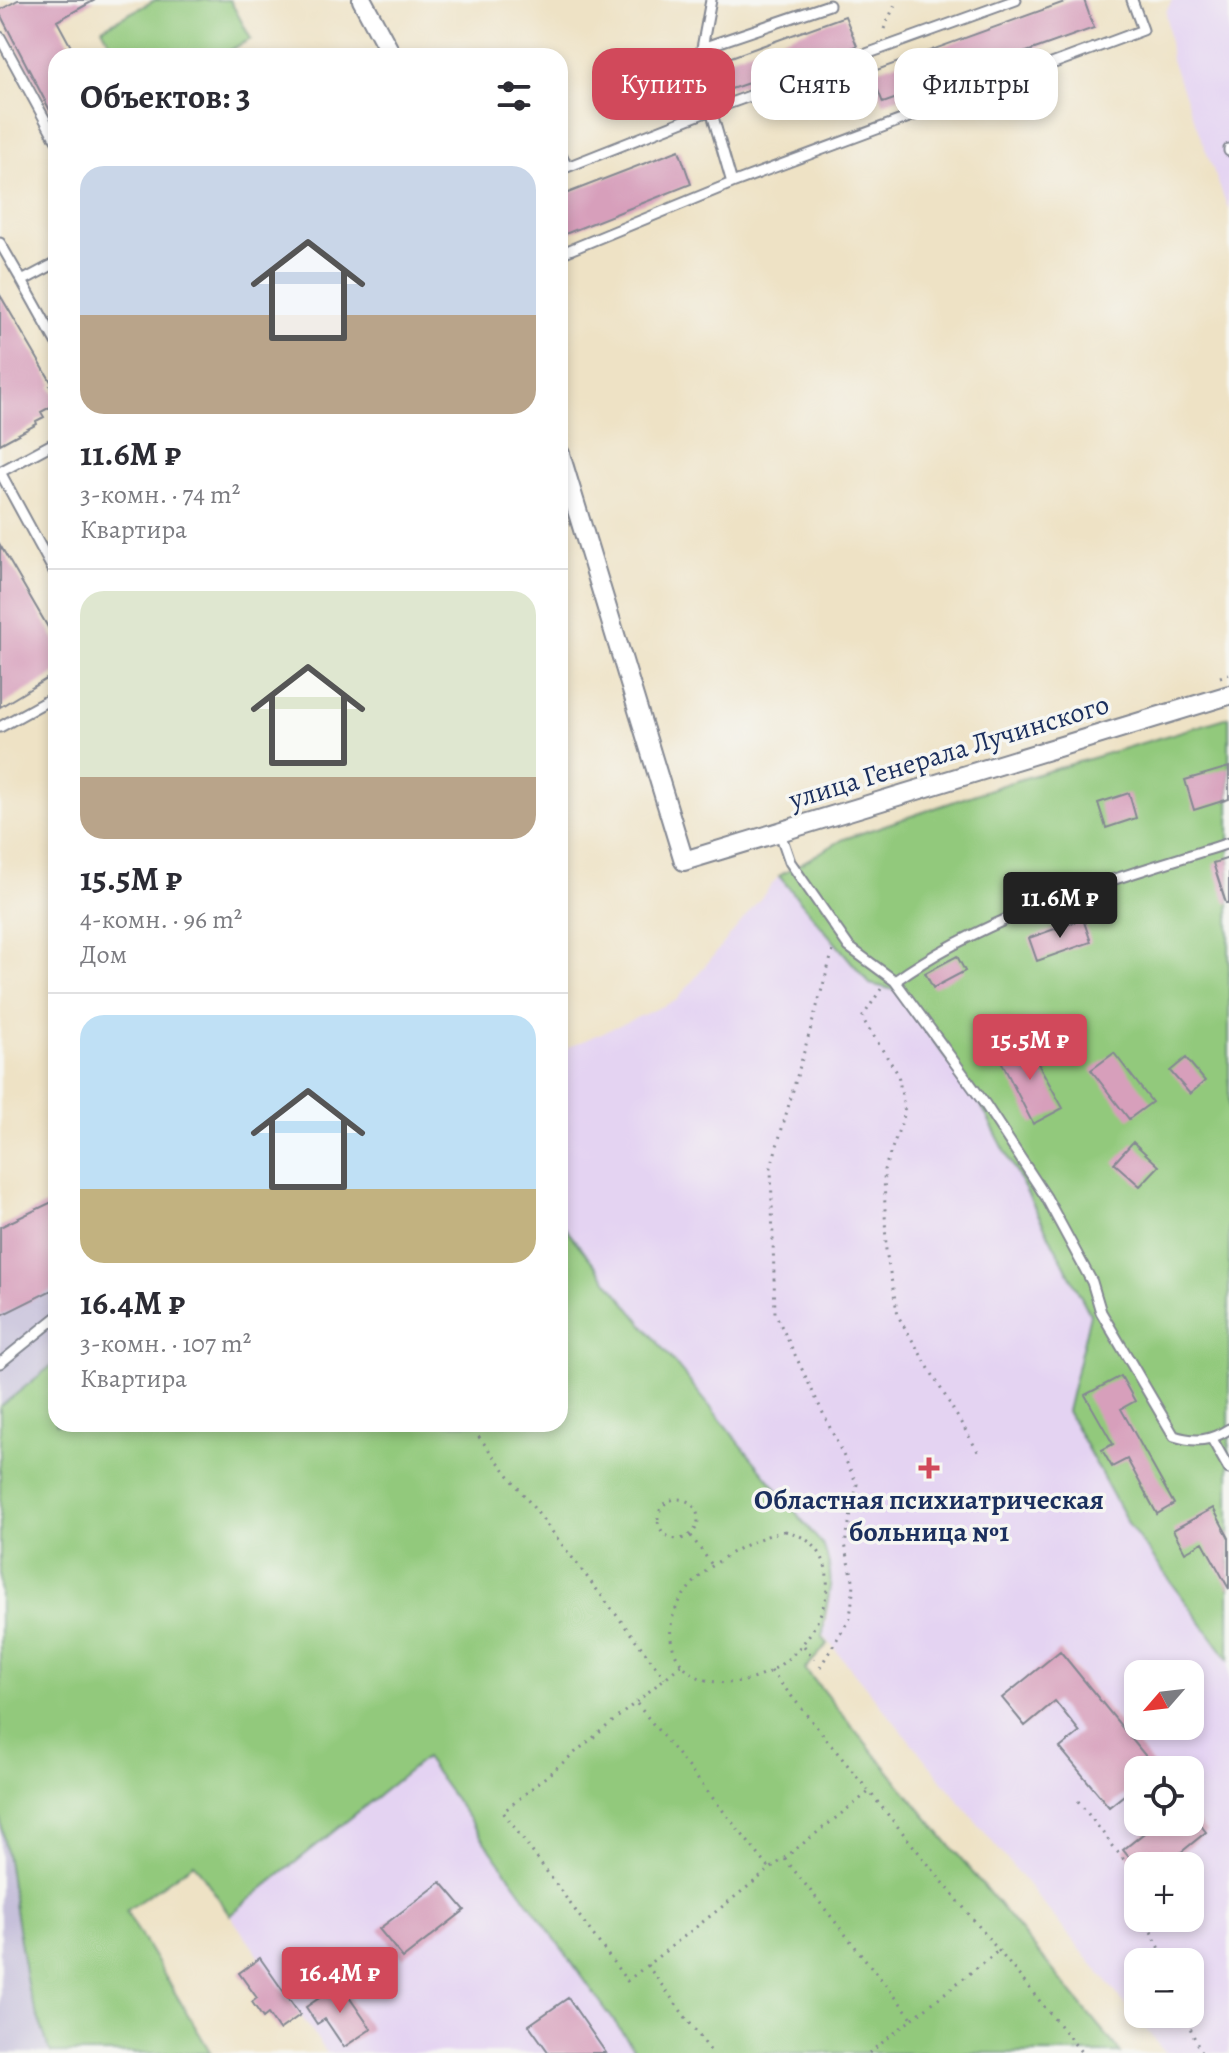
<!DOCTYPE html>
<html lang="ru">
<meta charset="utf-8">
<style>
:root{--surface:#fff;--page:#f2f2f3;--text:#2b2b33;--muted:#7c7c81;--line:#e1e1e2;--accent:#d1495b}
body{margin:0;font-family:Alegreya,serif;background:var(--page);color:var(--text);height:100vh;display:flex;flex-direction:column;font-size:30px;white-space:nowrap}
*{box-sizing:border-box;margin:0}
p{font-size:26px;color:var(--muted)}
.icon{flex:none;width:44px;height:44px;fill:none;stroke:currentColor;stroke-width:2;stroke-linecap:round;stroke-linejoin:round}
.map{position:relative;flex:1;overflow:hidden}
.drawer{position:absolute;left:48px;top:48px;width:520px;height:1384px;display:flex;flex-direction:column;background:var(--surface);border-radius:24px;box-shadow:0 4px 12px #0003}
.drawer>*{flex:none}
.hud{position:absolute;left:592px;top:48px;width:516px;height:72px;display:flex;gap:16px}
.needle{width:52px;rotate:242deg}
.tools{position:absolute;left:1124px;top:1660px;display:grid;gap:16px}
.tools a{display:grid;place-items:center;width:80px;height:80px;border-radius:16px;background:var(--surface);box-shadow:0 4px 12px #0003;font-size:40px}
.price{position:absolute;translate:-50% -68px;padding:0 18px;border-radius:8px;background:var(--accent);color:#fff;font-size:26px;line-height:52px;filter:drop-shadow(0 2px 4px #0008)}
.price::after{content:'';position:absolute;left:50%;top:48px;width:24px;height:18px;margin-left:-12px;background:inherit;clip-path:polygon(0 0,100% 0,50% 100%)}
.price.active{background:#222;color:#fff}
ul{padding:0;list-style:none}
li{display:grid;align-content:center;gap:16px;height:424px;padding:0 32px}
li+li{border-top:2px solid var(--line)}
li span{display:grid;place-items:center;height:248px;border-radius:24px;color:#555}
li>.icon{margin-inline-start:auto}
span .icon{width:144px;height:144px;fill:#fffc;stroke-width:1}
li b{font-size:34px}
h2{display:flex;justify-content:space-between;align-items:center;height:96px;padding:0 32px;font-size:34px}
.chip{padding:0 28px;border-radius:24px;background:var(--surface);box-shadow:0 4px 12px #0003;font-size:28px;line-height:72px}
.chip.active{background:var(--accent);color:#fff}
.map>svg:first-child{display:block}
.built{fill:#e4d3f2;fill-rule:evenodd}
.industrial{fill:#c6c0da}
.green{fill:#92c97c;stroke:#567c6d;stroke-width:2}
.building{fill:#d79fbb}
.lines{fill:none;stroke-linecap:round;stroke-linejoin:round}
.service-casing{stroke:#848892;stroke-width:13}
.minor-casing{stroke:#848892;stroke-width:22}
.path{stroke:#848892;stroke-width:3;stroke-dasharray:2 6;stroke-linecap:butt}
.service{stroke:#fff;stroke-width:9}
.minor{stroke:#fff;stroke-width:18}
.poi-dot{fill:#d1495b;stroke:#f6f6f2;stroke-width:3}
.labels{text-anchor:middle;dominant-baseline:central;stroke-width:7;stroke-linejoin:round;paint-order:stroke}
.street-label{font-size:28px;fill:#1b2f5e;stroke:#f6f6f2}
.poi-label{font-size:28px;font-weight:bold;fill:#1b2f5e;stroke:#f6f6f2}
</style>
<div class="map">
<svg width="1229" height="2053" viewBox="0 0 1229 2053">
<rect width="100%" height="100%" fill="#f6f6f2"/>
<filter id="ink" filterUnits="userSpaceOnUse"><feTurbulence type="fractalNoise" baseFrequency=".0125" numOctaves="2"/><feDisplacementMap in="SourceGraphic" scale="16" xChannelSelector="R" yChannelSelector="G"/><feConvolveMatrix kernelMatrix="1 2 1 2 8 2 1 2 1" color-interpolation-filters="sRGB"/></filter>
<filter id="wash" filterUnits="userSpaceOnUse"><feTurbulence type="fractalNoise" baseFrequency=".006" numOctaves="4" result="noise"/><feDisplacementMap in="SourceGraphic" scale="32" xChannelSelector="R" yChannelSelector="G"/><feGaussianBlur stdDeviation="1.8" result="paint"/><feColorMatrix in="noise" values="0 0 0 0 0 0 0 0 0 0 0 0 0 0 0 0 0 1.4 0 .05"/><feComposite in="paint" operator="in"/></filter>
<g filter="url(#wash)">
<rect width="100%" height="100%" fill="#eee2c5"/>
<path class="built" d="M1172 0H1229V211L1171 60 1166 12Z
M779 876 870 984 895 990 979 1101 1090 1314 1067 1411 1129 1525 1229 1660V2053H1165L825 1637 823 1638 830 1598 824 1547 560 1222V1051L677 1000ZM1061 1651 1157 1770H1190V1812L1206 1832 1164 1866H1190V1918H1138V1868L1124 1850 1155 1824 1138 1822V1804L1128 1792 1108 1807 1061 1748 1080 1732 1055 1701 1025 1726 1002 1698ZM1138 1674H1190V1726H1138ZM1138 1962H1190V2014H1138Z
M426 1758 637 2053H327L230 1915Z"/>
<path class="industrial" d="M56 1200V1362L0 1407V1227Z
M0 1816 28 1990 51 2053H0Z"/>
<path class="green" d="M155 0H230L251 39 219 56H117L102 28Z
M1229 717V1660L1129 1525 1067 1411 1090 1314 979 1101 895 990 870 984 779 876 844 839 1008 783Z
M560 1222 824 1547C839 1590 823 1599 823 1638L828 1644 805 1669 1121 2053H637L425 1758 230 1915 194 1863 126 1911 211 2053H51L28 1990 0 1816V1407L56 1362V1424H560Z"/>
<g id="blocks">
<path class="building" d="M18 0H95L57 21 76 56H56V122L0 14V10Z
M1070 0H1084L1094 28 883 103 871 72Z
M845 16 857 46 731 89 720 61Z
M679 150 691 184 560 236V196Z
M0 295 53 385 50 386 56 397V404L41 412 44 417 36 421 37 424 0 444Z
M0 545 56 641V673L0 707Z
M1229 767V799L1194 810 1185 780Z
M1129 793 1136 818 1106 828 1098 803Z
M1229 858V903H1226L1213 863Z
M1083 919 1091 942 1037 961 1029 938Z
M957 956 965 971 933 988 925 973Z
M1025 1040 1063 1108 1033 1124 998 1055Z
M1114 1053 1152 1102 1129 1119 1091 1070Z
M1186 1058 1205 1081 1190 1094 1170 1071Z
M1133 1142 1159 1166 1140 1186 1114 1163Z
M56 1200V1288L0 1316V1227Z
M1121 1376 1135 1401 1121 1409 1174 1504 1157 1514 1127 1459 1112 1467 1102 1450 1113 1444 1085 1395Z
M1213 1508 1229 1538V1589L1203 1542 1185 1552 1173 1530Z
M1060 1651 1157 1770H1138V1804L1128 1792 1109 1807 1060 1748 1080 1732 1055 1701 1025 1726 1002 1698Z
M1158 1822H1198L1206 1832 1164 1866H1136L1123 1850Z
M441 1882 465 1910 403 1958 379 1929Z
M260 1958 300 2015 279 2030 268 2014 263 2018 252 2002 257 1998 239 1973Z
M340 1984 371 2029 344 2047 325 2019 317 2024 306 2007Z
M568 1998 606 2053H549L529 2025Z"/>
</g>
</g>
<g filter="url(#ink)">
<use href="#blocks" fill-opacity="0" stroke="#848892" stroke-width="2"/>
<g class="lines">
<g class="service-casing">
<path id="service" d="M1016 0 711 110 732 183 1143 30 1132 0
M0 37 56 140
M702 48 829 5
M1229 149V151
M560 153 567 167 711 110 702 48 711 0
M0 243 22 281 56 263
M560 254 732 183
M22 281 56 342
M0 472 56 575
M0 472 56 442
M0 727 56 696
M780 833 790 862 849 947 895 981
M1229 843C1116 879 992 911 895 981L985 1104 1046 1197 1092 1282 1101 1312 1174 1436C1196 1443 1210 1441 1229 1429
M0 1363 56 1318
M1212 1439 1229 1469"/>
</g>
<g class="minor-casing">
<path id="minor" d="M362 0 392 56
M560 454 684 861 1229 695"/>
</g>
<path class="path" d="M884 29 897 0
M560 416 566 435
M1220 677 1229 674
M881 989 862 1018 898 1074 905 1113 884 1170 886 1251 898 1316 980 1455
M469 1424 665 1678
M658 1519a20 20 0 1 1 40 0a20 20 0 1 1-40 0Z
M785 1531C878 1552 802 1705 706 1680 692 1676 681 1666 675 1653 650 1595 738 1540 785 1531Z
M691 1536 712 1565
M804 1646 814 1659
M681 1665 503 1812 627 1981 869 1792
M820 1667 850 1618 854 1584 845 1544 857 1484 775 1313 771 1167 834 947
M771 1671 1082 2053
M637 1704 770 1869
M1078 1801 1138 1878
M785 1859 913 2019
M1151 1918 1147 1924 1167 1962
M647 1965 712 2053
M1184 2014 1201 2053
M869 2053 998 1951"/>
<use href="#service" class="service"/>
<use href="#minor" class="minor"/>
</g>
</g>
<path class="poi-dot" d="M925 1456h8v8h8v8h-8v8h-8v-8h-8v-8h8z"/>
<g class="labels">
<g class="street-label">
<text transform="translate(949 752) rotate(-17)">улица Генерала Лучинского</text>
</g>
<g class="poi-label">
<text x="929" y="1500">Областная психиатрическая<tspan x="929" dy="32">больница №1</tspan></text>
</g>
</g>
</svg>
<div class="tools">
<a><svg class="needle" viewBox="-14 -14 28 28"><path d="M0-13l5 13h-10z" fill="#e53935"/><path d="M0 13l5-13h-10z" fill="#7c7c81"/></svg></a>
<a><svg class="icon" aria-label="locate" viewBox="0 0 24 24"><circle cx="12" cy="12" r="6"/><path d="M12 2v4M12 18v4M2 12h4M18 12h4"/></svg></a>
<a>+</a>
<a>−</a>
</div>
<b class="price active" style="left:1060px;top:940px">11.6M ₽</b>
<b class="price" style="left:1030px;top:1082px">15.5M ₽</b>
<b class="price" style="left:340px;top:2015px">16.4M ₽</b>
<div class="hud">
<a class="chip active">Купить</a>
<a class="chip">Снять</a>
<a class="chip">Фильтры</a>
</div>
<section class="drawer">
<h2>Объектов: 3<svg class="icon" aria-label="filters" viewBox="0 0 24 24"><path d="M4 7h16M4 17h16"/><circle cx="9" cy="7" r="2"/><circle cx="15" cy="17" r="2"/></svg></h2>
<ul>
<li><span style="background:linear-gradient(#c9d6e8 60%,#b9a48a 0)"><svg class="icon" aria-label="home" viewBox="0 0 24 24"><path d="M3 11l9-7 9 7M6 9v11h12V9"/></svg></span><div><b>11.6M ₽</b><p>3-комн. · 74 m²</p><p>Квартира</p></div></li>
<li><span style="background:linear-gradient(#dfe7d0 75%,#b9a48a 0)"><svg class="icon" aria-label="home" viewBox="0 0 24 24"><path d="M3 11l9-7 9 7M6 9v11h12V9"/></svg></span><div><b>15.5M ₽</b><p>4-комн. · 96 m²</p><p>Дом</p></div></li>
<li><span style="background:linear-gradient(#bfe0f5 70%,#c2b280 0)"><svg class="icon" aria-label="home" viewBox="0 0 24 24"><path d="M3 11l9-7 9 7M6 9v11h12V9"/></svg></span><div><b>16.4M ₽</b><p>3-комн. · 107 m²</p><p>Квартира</p></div></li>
</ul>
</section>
</div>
